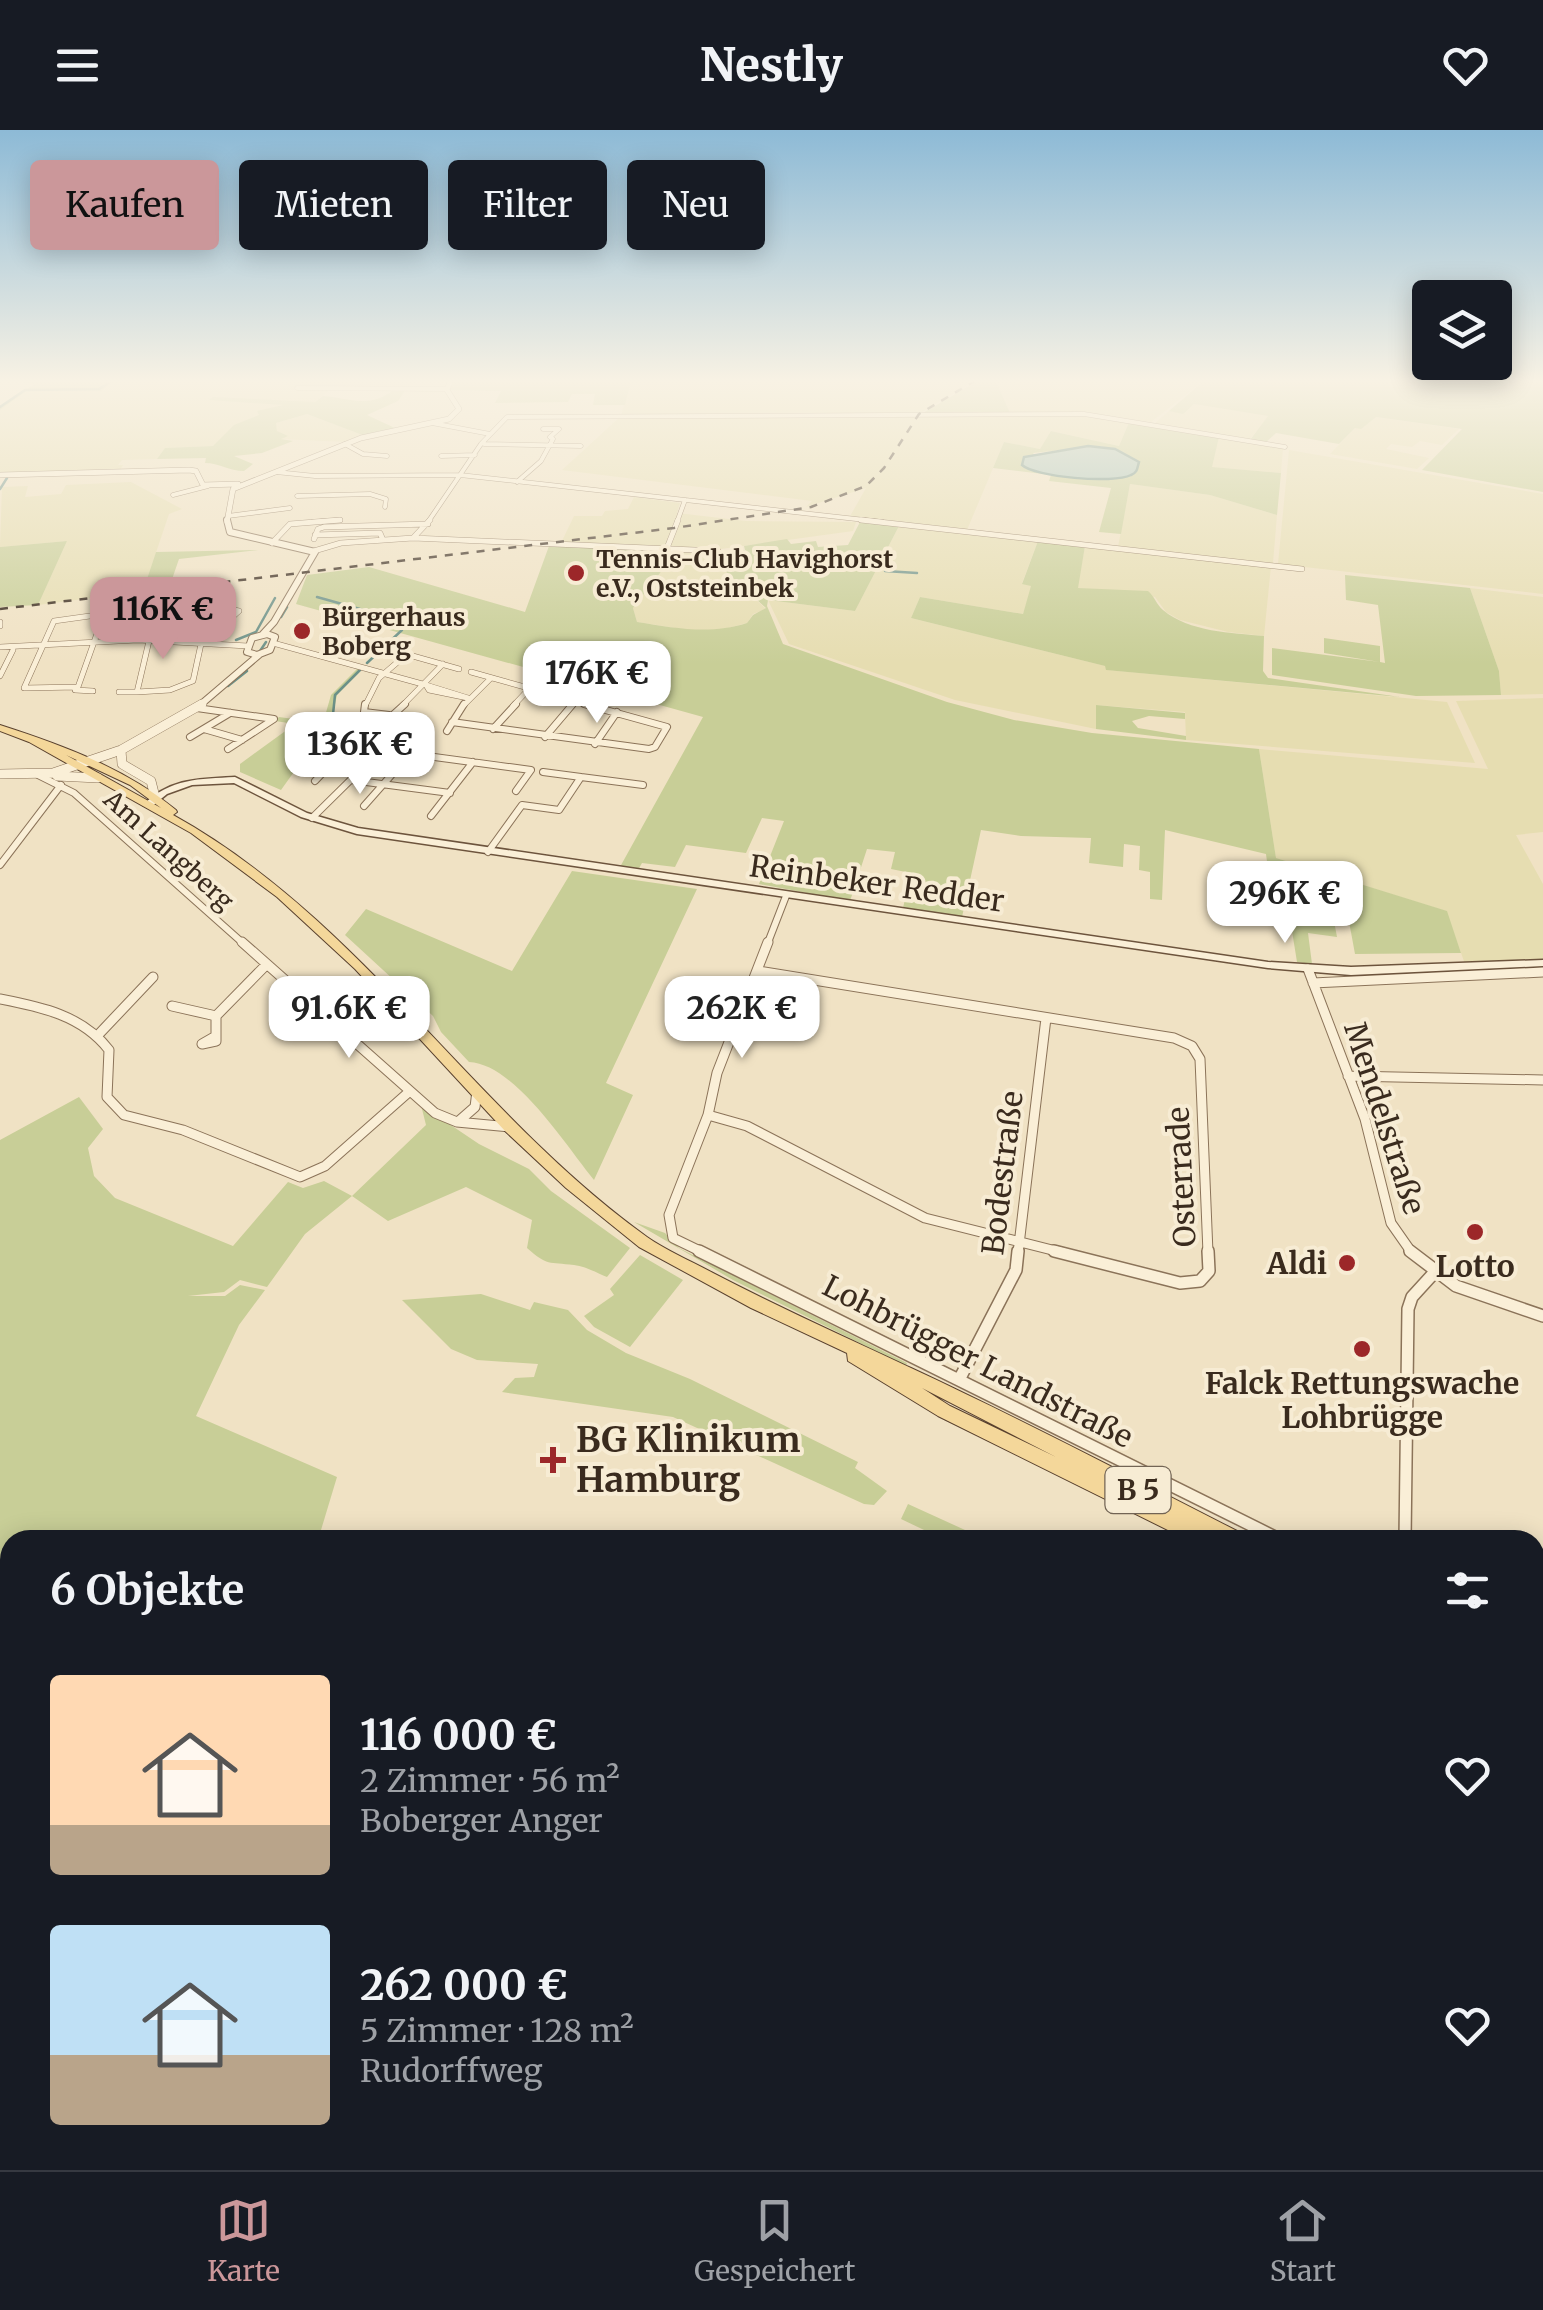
<!DOCTYPE html>
<html lang="de">
<meta charset="utf-8">
<style>
:root{--surface:#171b24;--page:#20242c;--text:#f1f3f6;--muted:#9ea1a6;--line:#363941;--accent:#cb979a}
body{margin:0;font-family:Merriweather,serif;background:var(--page);color:var(--text);height:100vh;display:flex;flex-direction:column;font-size:38px;white-space:nowrap}
*{box-sizing:border-box;margin:0}
p{font-size:32px;color:var(--muted)}
.icon{flex:none;width:55px;height:55px;fill:none;stroke:currentColor;stroke-width:2;stroke-linecap:round;stroke-linejoin:round}
.map{position:relative;flex:1;overflow:hidden}
.sheet{position:absolute;left:0px;top:1400px;width:1545px;height:640px;display:flex;flex-direction:column;background:var(--surface);border-radius:30px 30px 0 0;box-shadow:0 5px 25px #0003}
.sheet>*{flex:none}
.guide{position:absolute;left:30px;top:30px;width:1000px;height:90px;display:flex;gap:20px}
.fabs{position:absolute;left:1412px;top:150px;display:grid;gap:20px}
.fabs a{display:grid;place-items:center;width:100px;height:100px;border-radius:10px;background:var(--surface);box-shadow:0 5px 25px #0003;font-size:50px}
.price{position:absolute;translate:-50% -85px;padding:0 22px;border-radius:20px;background:#fff;color:#222;font-size:32px;line-height:65px;filter:drop-shadow(0 2px 5px #0008)}
.price::after{content:'';position:absolute;left:50%;top:60px;width:30px;height:22px;margin-left:-15px;background:inherit;clip-path:polygon(0 0,100% 0,50% 100%)}
.price.selected{background:var(--accent);color:#111}
ul{padding:0;list-style:none}
li{display:flex;align-items:center;gap:30px;height:250px;padding:0 50px}
li span{display:grid;place-items:center;flex:none;width:280px;height:200px;border-radius:10px;color:#555}
li>.icon{margin-inline-start:auto}
span .icon{width:120px;height:120px;fill:#fffc;stroke-width:1}
li b{font-size:42px}
h2{display:flex;justify-content:space-between;align-items:center;height:120px;padding:0 50px;font-size:42px}
.chip{padding:0 35px;border-radius:10px;background:var(--surface);box-shadow:0 5px 25px #0003;font-size:35px;line-height:90px}
.chip.selected{background:var(--accent);color:#111}
header{display:flex;justify-content:space-between;align-items:center;height:130px;padding:0 50px;background:var(--surface);font-size:45px;font-weight:800}
.dock{display:flex;justify-content:space-around;align-items:center;height:140px;border-top:2px solid var(--line);background:var(--surface);font-size:28px;color:var(--muted)}
.dock a{display:grid;justify-items:center;gap:5px}
.dock .selected{color:var(--accent)}
.map>svg:first-child{display:block}
.farmland{fill:#e6ddb1}
.green{fill:#c8ce97;fill-rule:evenodd}
.water{fill:#a6c3ba;stroke:#6c9188;stroke-width:2.5}
.lines{fill:none;stroke-linecap:round;stroke-linejoin:round}
.stream{stroke:#6c9188;stroke-width:2.5}
.minor-far4-casing{stroke:#8b7359;stroke-width:5}
.minor-far3-casing{stroke:#8b7359;stroke-width:6}
.minor-far2-casing{stroke:#8b7359;stroke-width:8}
.minor-far1-casing{stroke:#8b7359;stroke-width:11}
.minor-casing{stroke:#8b7359;stroke-width:14}
.tertiary-far3-casing{stroke:#8b7359;stroke-width:6}
.tertiary-far2-casing{stroke:#8b7359;stroke-width:8}
.tertiary-far1-casing{stroke:#8b7359;stroke-width:10}
.tertiary-casing{stroke:#8b7359;stroke-width:20}
.secondary-casing{stroke:#6d543d;stroke-width:3}
.primary-casing{stroke:#59412e;stroke-width:2}
.minor-far4{stroke:#faefd7;stroke-width:4}
.minor-far3{stroke:#faefd7;stroke-width:5}
.minor-far2{stroke:#faefd7;stroke-width:6}
.minor-far1{stroke:#faefd7;stroke-width:9}
.minor{stroke:#faefd7;stroke-width:11}
.tertiary-far3{stroke:#faefd7;stroke-width:5}
.tertiary-far2{stroke:#faefd7;stroke-width:6}
.tertiary-far1{stroke:#faefd7;stroke-width:9}
.tertiary{stroke:#faefd7;stroke-width:18}
.secondary{fill:#faefd7;fill-rule:evenodd}
.primary{fill:#f4d79a;fill-rule:evenodd}
.rail{stroke:#3a2b1e;stroke-width:2.5;stroke-dasharray:8 8;stroke-linecap:butt}
.poi-dot{fill:#9c2729;stroke:#f7ecd4;stroke-width:4}
.labels{text-anchor:middle;dominant-baseline:central;stroke-width:8;stroke-linejoin:round;paint-order:stroke}
.far-poi-label{font-size:25px;font-weight:bold;fill:#3a2b1e;stroke:#f7ecd4;text-anchor:start}
.far-street-label{font-size:25px;fill:#3a2b1e;stroke:#f7ecd4}
.shield{fill:#f7ecd4;stroke:#736555;stroke-width:2.5}
.shield-label{font-size:28px;font-weight:bold;fill:#3a2b1e}
.street-label{font-size:30px;fill:#3a2b1e;stroke:#f7ecd4}
.poi-label{font-size:30px;font-weight:bold;fill:#3a2b1e;stroke:#f7ecd4}
.near-poi-label{font-size:35px;font-weight:bold;fill:#3a2b1e;stroke:#f7ecd4;text-anchor:start}
</style>
<header><svg class="icon" aria-label="menu" viewBox="0 0 24 24"><path d="M4 6h16M4 12h16M4 18h16"/></svg>Nestly<svg class="icon" aria-label="heart" viewBox="0 0 24 24"><path d="M12 20l-8-8c-3-5 5-10 8-4 3-6 11-1 8 4z"/></svg></header>
<div class="map">
<svg width="1543" height="2040" viewBox="0 0 1543 2040">
<rect width="100%" height="100%" fill="#f0e2c4"/>
<path class="farmland" d="M118 249H449L413 251 408 258H331L315 272H264L286 274 267 280 213 316 166 318 157 329 122 330 118 335H123L120 340 0 344V280L27 260 101 261Z
M701 249H977L919 284 1010 283 995 249H1206L1151 292 1085 283 1130 290 1119 316 1052 301 1040 319 1004 312 967 400 849 388 866 358 806 377 812 371 562 340 621 286 631 250 682 252Z
M1194 274 1269 286 1249 310 1155 293 1169 281 1183 283Z
M307 284 365 306 348 312 279 309 286 306 277 301 276 293Z
M1375 287 1459 299 1442 315 1420 311 1412 317 1391 314 1386 319 1429 328 1417 339 1330 324 1355 298H1361Z
M1219 307 1283 318 1281 343 1211 337Z
M1289 320 1543 364V464L1278 434Z
M131 352 182 379 169 384 143 461 38 475 67 411 0 417 2 357 28 356 25 367 61 364 66 355Z
M1130 354 1210 365 1277 385 1273 433 1118 417Z
M634 367 680 373 677 383 746 391 856 392 853 401 721 419 561 413 574 386H602L605 381 628 379Z
M899 396 1038 411 1022 453 1032 456 1023 484 920 467 911 488 1105 536 1107 540 1447 572 1475 633 1186 610 1185 582 1096 575V599L955 570 789 514 768 470 855 481Z
M1085 416 1271 436 1264 506 1228 502 1180 490 1166 482 1155 467 1077 458Z
M677 421 714 424 725 441 766 479 753 484 747 493 724 499 695 501 637 492 633 478Z
M1470 458 1543 467V564L1501 565 1499 541Z
M1543 568V702L1516 705 1543 754V830L1465 834 1446 781 1276 728 1259 619 1488 639 1456 571Z"/>
<path class="green" d="M30 249H118L101 261 28 260 0 280V276L35 254 24 253Z
M453 249H701L682 252 631 250 625 275H593L595 264H572L568 272 495 273 501 261 450 260Z
M981 249H995L1010 283H923Z
M1206 249H1543V362L1422 340 1462 299 1376 287 1361 299 1355 298 1339 314 1276 303 1265 313 1250 310 1268 286 1194 274 1183 284 1169 281Z
M406 259 398 271 367 285 397 299 365 306 307 284 276 293 277 301 288 306 281 309 293 311 262 323 234 326 253 334 244 341C229 341 219 333 205 333L206 328 157 329 165 318 213 316 234 295 259 285 257 281 283 275 209 270 213 267 315 272 323 266C344 267 370 280 393 260Z
M1130 290 1219 307 1212 337 1281 343 1277 385 1210 365 1130 354 1121 404 1099 402 1111 358 1049 351 1051 345 993 338 1004 312 1040 319 1051 301 1119 316ZM1100 316 1122 322 1137 339C1118 356 1076 347 1053 345L1033 323Z
M860 392 899 396 855 481 768 470 767 476 783 514 947 572 1014 590 1092 603 1259 619 1276 728 1325 743 1337 807 1308 803 1312 834 1297 832 1292 801 1276 799 1266 724 1165 700 1162 770 1150 769V742L1139 740 1140 716 1124 714 1123 737 1089 733 1091 708 1021 706 981 700 962 787 903 778 911 743 891 739 895 722 867 719 850 771 759 754 784 691 762 688 746 723 686 715 675 737 642 733 638 740 620 737 703 587 296 474 307 445 369 437 525 482 549 416 677 421 633 478 637 492C675 498 710 505 747 493L753 485 766 478 725 441 714 424 704 422 745 420 744 416 787 409 791 414 816 411 818 417 848 415Z
M67 411 38 475 0 477V417Z
M1038 411 1085 416 1078 458 1148 461C1155 467 1156 474 1163 480 1189 502 1232 503 1264 506L1263 541 1268 548 1400 567 1106 540 1105 536 911 488 920 467 1023 484 1031 456 1022 454Z
M258 420 179 429 169 458 143 461 156 422Z
M1345 445 1470 458 1499 541 1501 565 1416 566 1272 545V518L1380 532 1324 523V508L1380 516V532L1385 533 1378 475 1346 470Z
M359 537 363 538 337 565 330 597 336 598 298 630 301 632 281 660 240 642V634L295 594 275 591 279 587 323 593 331 565Z
M1096 575 1185 583V589L1149 586 1132 591 1138 598 1186 606V610L1096 599Z
M572 741 697 759 606 953 633 965 594 1050C566 1016 515 934 469 932L441 902 433 886 345 805 366 779 512 841Z
M1341 748 1447 781 1461 823 1355 824Z
M348 849 395 899 359 906 316 867Z
M79 967 103 999 88 1018 94 1046 115 1068 233 1116 288 1052 303 1058 324 1051 352 1066 426 995 421 975 479 1014 529 1039 551 1061 630 1118 607 1147C597 1143 585 1136 574 1135 549 1132 547 1136 527 1118L532 1090 466 1057 388 1091 352 1066 305 1104 267 1157 240 1150 224 1162 188 1166H225L240 1155 265 1160 239 1195 196 1286 337 1347 318 1410H10V1719L0 1724V1010Z
M634 1092 665 1103 679 1118 907 1233 906 1236 733 1150Z
M640 1125 683 1150 630 1217 594 1197 584 1186 614 1165 610 1159Z
M481 1164 530 1180 534 1172 568 1180 587 1200 626 1223 690 1249 858 1332 855 1338 887 1361 874 1375 864 1374 673 1287 502 1262 515 1248 534 1247 538 1234 477 1230 451 1219 402 1170Z
M908 1374 987 1410H945L901 1389Z
M1535 1702 1543 1715V2040H1207L1206 2030H1535Z
M0 1743 10 1749V2026L0 1993Z
M11 2030H744L758 2040H14Z"/>
<path class="water" d="M1088 316 1115 319 1139 332C1137 338 1138 342 1131 345 1113 354 1035 347 1022 335L1024 327Z"/>
<g class="lines">
<path class="stream" d="M0 277 25 260 99 259 115 249
M0 359 7 348
M885 441 917 443
M317 467 360 479 402 500 367 533
M281 487 287 477
M236 510 256 502 275 468
M260 521 266 512
M228 556 247 541
M332 594 335 565 360 540"/>
<g class="minor-far4-casing">
<path id="minor-far4" d="M297 258 447 259
M432 293 490 304
M345 314 363 324 387 326
M484 314 581 316
M441 326 475 325
M276 342 315 346 460 345 883 392
M517 352 541 331 553 309 550 307 559 299H543
M173 365 208 356
M297 366 370 364 386 369 385 377
M228 386 290 378
M312 392 340 390
M428 392 481 314 507 287 1084 284 1285 317
M677 392 685 370"/>
</g>
<g class="minor-far3-casing">
<path id="minor-far3" d="M861 390 1302 439
M315 405 380 403 383 410
M413 408 430 390
M314 409 318 399 324 397 428 394
M272 413 290 394 340 390
M667 418 678 390
M314 421 341 413 413 408 718 421
M207 474 239 481 201 514 193 551 170 560 137 562 149 511 166 479Z
M104 484 78 557 24 558 54 491Z
M0 492V496
M273 513 426 555
M0 517 138 510 248 516
M395 521 459 539
M471 542 593 576
M0 546 13 520
M426 555 468 568 429 560Z
M75 560 93 561
M119 562H137
M365 576 379 548 407 524
M402 576 443 534
M463 576 491 548
M513 576 530 558
M571 576 575 571"/>
</g>
<g class="minor-far2-casing">
<path id="minor-far2" d="M365 574 364 582 389 585
M197 578 274 589 228 619
M385 592 405 574
M452 592 649 619 655 617 667 597 584 574
M204 599 242 610
M493 599 516 574
M447 601 464 574
M190 607 230 583
M545 607 573 574
M595 614 617 582
M390 621 531 640 516 661
M334 631 366 636
M38 645 74 663 245 815
M581 647 643 655
M351 650 450 663
M315 651 355 609
M364 676 410 624
M431 686 473 632
M312 688 385 616
M488 722 522 675 559 680 581 647 543 642
M0 735 61 655
M767 815 786 766"/>
</g>
<g class="minor-far1-casing">
<path id="minor-far1" d="M242 812 435 983 457 992 510 997
M1308 839 1365 989 1391 1093 1412 1123
M758 841 1174 908 1192 916 1200 929 1208 1123
M1313 853 1543 842
M0 869C41 877 82 885 109 920L107 967 124 985 183 1000 300 1047 325 1036 410 961
M172 876 216 886
M99 904 153 847
M216 906V911L202 914Z
M216 906V886L267 834
M1348 946 1543 950
M708 985 747 996 925 1088 1064 1123
M459 991 475 977 477 961
M704 1123 673 1108 669 1085 708 985 717 943 768 812
M1018 1123 1046 888"/>
</g>
<g class="minor-casing">
<path id="minor" d="M699 1121 1281 1410
M1054 1121 1180 1153 1200 1151 1209 1141 1208 1121
M1410 1121 1456 1156 1543 1186
M959 1250 1016 1140 1018 1121
M1405 1410 1408 1179 1412 1167 1433 1144"/>
</g>
<g class="tertiary-far3-casing">
<path id="tertiary-far3" d="M0 345 189 340 196 341 203 355 238 354
M227 392 233 359 361 308 449 289 459 279 447 260 451 249"/>
</g>
<g class="tertiary-far2-casing">
<path id="tertiary-far2" d="M227 390 230 402 315 422 274 492 262 505
M267 504 275 507 270 520 257 525 247 522 252 508Z
M199 576 260 524"/>
</g>
<g class="tertiary-far1-casing">
<path id="tertiary-far1" d="M121 620 122 634 151 651 155 667
M0 644 53 643 121 620 202 574
M57 646 98 648"/>
</g>
<g class="tertiary-casing">
<path id="tertiary" d="M1535 1541 1543 1545"/>
</g>
<g class="secondary-casing">
<path id="secondary" d="M235 647 307 683 358 698 1268 832 1351 837 1543 830V836L1351 845 1268 838 357 704 301 687 234 653 192 655 167 664 151 677 143 675C171 648 199 649 235 647Z"/>
</g>
<g class="primary-casing">
<path id="primary" d="M0 595C62 615 125 638 176 680L177 682 173 685C361 789 474 983 647 1107 667 1121 691 1131 713 1143 778 1177 845 1207 911 1238 1023 1290 1133 1348 1243 1404L1246 1410H1188L938 1286 848 1231 847 1223 751 1178 639 1117 566 1058 505 1001 355 839 277 767 191 703 29 612 0 601ZM66 625 130 655 161 678ZM922 1258 1056 1327 950 1276Z
M1535 1626 1543 1630V1656L1535 1652Z
M1535 1661 1543 1664V1690L1535 1687Z"/>
</g>
<use href="#minor-far4" class="minor-far4"/>
<use href="#minor-far3" class="minor-far3"/>
<use href="#minor-far2" class="minor-far2"/>
<use href="#minor-far1" class="minor-far1"/>
<use href="#minor" class="minor"/>
<use href="#tertiary-far3" class="tertiary-far3"/>
<use href="#tertiary-far2" class="tertiary-far2"/>
<use href="#tertiary-far1" class="tertiary-far1"/>
<use href="#tertiary" class="tertiary"/>
<use href="#secondary" class="secondary"/>
<use href="#primary" class="primary"/>
<path class="rail" d="M0 479 674 398 811 377 866 356 884 338 919 284 978 249"/>
</g>
<linearGradient id="sky" x2="0" y2="1"><stop stop-color="#8dbad6"/><stop offset="0.47" stop-color="#f8f2e4"/><stop offset="1" stop-color="#f8f2e4" stop-opacity="0"/></linearGradient>
<rect width="1543" height="534" fill="url(#sky)"/>
<g class="poi-dot">
<circle cx="576" cy="443" r="10"/>
<circle cx="302" cy="501" r="10"/>
<circle cx="1475" cy="1102" r="10"/>
<circle cx="1347" cy="1133" r="10"/>
<circle cx="1362" cy="1219" r="10"/>
<path d="M548 1315h10v10h10v10h-10v10h-10v-10h-10v-10h10z"/>
</g>
<g class="labels">
<g class="far-poi-label">
<text x="596" y="429">Tennis-Club Havighorst<tspan x="596" dy="29">e.V., Oststeinbek</tspan></text>
<text x="322" y="487">Bürgerhaus<tspan x="322" dy="29">Boberg</tspan></text>
</g>
<g class="far-street-label">
<text transform="translate(169 720) rotate(42)">Am Langberg</text>
</g>
<rect class="shield" x="1105.5" y="1337" width="65" height="46" rx="8"/>
<g class="shield-label">
<text x="1138" y="1360">B 5</text>
</g>
<g class="street-label">
<text transform="translate(877 753) rotate(8)">Reinbeker Redder</text>
<text transform="translate(1385 988) rotate(72)">Mendelstraße</text>
<text transform="translate(1002 1043) rotate(-83)">Bodestraße</text>
<text transform="translate(1181 1047) rotate(-93)">Osterrade</text>
<text transform="translate(978 1231) rotate(27)">Lohbrügger Landstraße</text>
</g>
<g class="poi-label">
<text x="1327" y="1133" text-anchor="end">Aldi</text>
<text x="1475" y="1136">Lotto</text>
<text x="1362" y="1253">Falck Rettungswache<tspan x="1362" dy="34">Lohbrügge</tspan></text>
</g>
<g class="near-poi-label">
<text x="576" y="1310">BG Klinikum<tspan x="576" dy="40">Hamburg</tspan></text>
</g>
</g>
</svg>
<div class="fabs">
<a><svg class="icon" aria-label="layers" viewBox="0 0 24 24"><path d="M12 4l9 5-9 5-9-5zM3 14l9 5 9-5"/></svg></a>
</div>
<b class="price selected" style="left:163px;top:532px">116K €</b>
<b class="price" style="left:597px;top:596px">176K €</b>
<b class="price" style="left:360px;top:667px">136K €</b>
<b class="price" style="left:1285px;top:816px">296K €</b>
<b class="price" style="left:349px;top:931px">91.6K €</b>
<b class="price" style="left:742px;top:931px">262K €</b>
<div class="guide">
<a class="chip selected">Kaufen</a>
<a class="chip">Mieten</a>
<a class="chip">Filter</a>
<a class="chip">Neu</a>
</div>
<section class="sheet">
<h2>6 Objekte<svg class="icon" aria-label="filters" viewBox="0 0 24 24"><path d="M4 7h16M4 17h16"/><circle cx="9" cy="7" r="2"/><circle cx="15" cy="17" r="2"/></svg></h2>
<ul>
<li><span style="background:linear-gradient(#ffd9b3 75%,#b9a48a 0)"><svg class="icon" aria-label="home" viewBox="0 0 24 24"><path d="M3 11l9-7 9 7M6 9v11h12V9"/></svg></span><div><b>116 000 €</b><p>2 Zimmer · 56 m²</p><p>Boberger Anger</p></div><svg class="icon" aria-label="heart" viewBox="0 0 24 24"><path d="M12 20l-8-8c-3-5 5-10 8-4 3-6 11-1 8 4z"/></svg></li>
<li><span style="background:linear-gradient(#bfe0f5 65%,#b9a48a 0)"><svg class="icon" aria-label="home" viewBox="0 0 24 24"><path d="M3 11l9-7 9 7M6 9v11h12V9"/></svg></span><div><b>262 000 €</b><p>5 Zimmer · 128 m²</p><p>Rudorffweg</p></div><svg class="icon" aria-label="heart" viewBox="0 0 24 24"><path d="M12 20l-8-8c-3-5 5-10 8-4 3-6 11-1 8 4z"/></svg></li>
</ul>
</section>
</div>
<nav class="dock">
<a class="selected"><svg class="icon" aria-label="map" viewBox="0 0 24 24"><path d="M3 6l6-2 6 2 6-2v14l-6 2-6-2-6 2zM9 4v14M15 6v14"/></svg>Karte</a>
<a><svg class="icon" aria-label="saved" viewBox="0 0 24 24"><path d="M7 4h10v16l-5-4-5 4z"/></svg>Gespeichert</a>
<a><svg class="icon" aria-label="home" viewBox="0 0 24 24"><path d="M3 11l9-7 9 7M6 9v11h12V9"/></svg>Start</a>
</nav>
